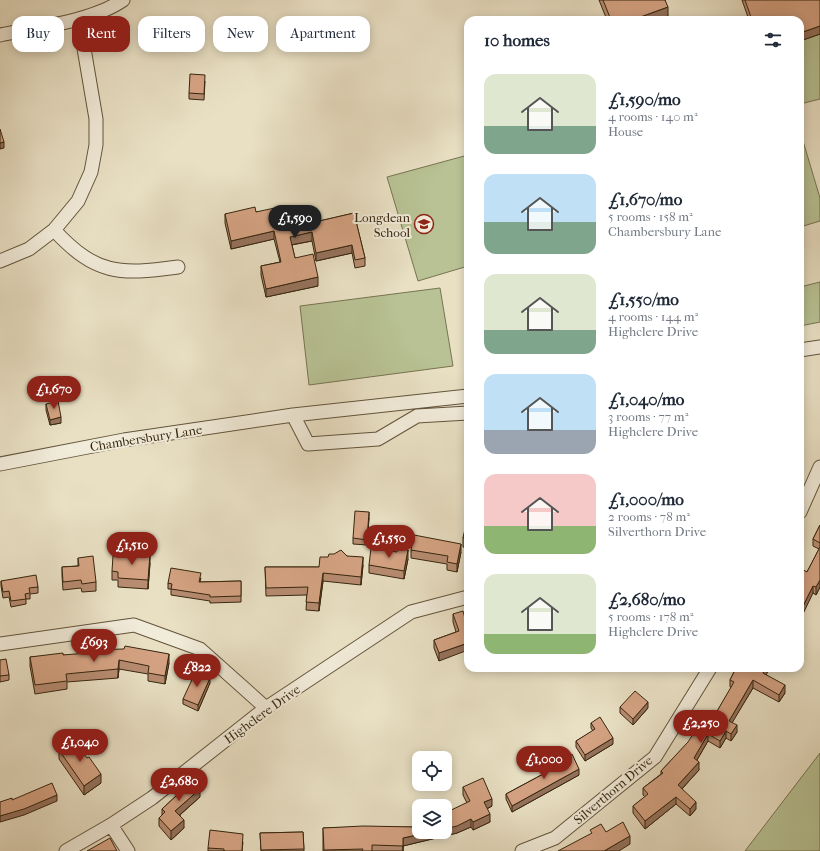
<!DOCTYPE html>
<meta charset="utf-8">
<style>
:root{--surface:#fff;--page:#f6f6f7;--text:#1f2937;--muted:#747a83;--accent:#8f2418}
body{margin:0;font-family:"IM FELL French Canon",serif;background:var(--page);color:var(--text);height:100vh;display:flex;flex-direction:column;font-size:15px;white-space:nowrap}
*{box-sizing:border-box;margin:0}
p{font-size:13px;color:var(--muted)}
.icon{flex:none;width:22px;height:22px;fill:none;stroke:currentColor;stroke-width:2;stroke-linecap:round;stroke-linejoin:round}
.map{position:relative;flex:1;overflow:hidden}
.drawer{position:absolute;left:464px;top:16px;width:340px;height:656px;display:flex;flex-direction:column;background:var(--surface);border-radius:12px;box-shadow:0 2px 10px #0003}
.drawer>*{flex:none}
.hud{position:absolute;left:12px;top:16px;width:380px;height:36px;display:flex;gap:8px}
.controls{position:absolute;left:412px;top:751px;display:grid;gap:8px}
.controls a{display:grid;place-items:center;width:40px;height:40px;border-radius:8px;background:var(--surface);box-shadow:0 2px 10px #0003;font-size:20px}
.price{position:absolute;translate:-50% -34px;padding:0 9px;border-radius:14px;background:var(--accent);color:#fff;font-size:13px;line-height:26px;filter:drop-shadow(0 1px 2px #0008)}
.price::after{content:'';position:absolute;left:50%;top:24px;width:12px;height:9px;margin-left:-6px;background:inherit;clip-path:polygon(0 0,100% 0,50% 100%)}
.price.selected{background:#222;color:#fff}
ul{padding:0;list-style:none}
li{display:flex;align-items:center;gap:12px;height:100px;padding:0 20px}
li span{display:grid;place-items:center;flex:none;width:112px;height:80px;border-radius:12px;color:#555}
li>.icon{margin-inline-start:auto}
span .icon{width:48px;height:48px;fill:#fffc;stroke-width:1}
li b{font-size:17px}
h2{display:flex;justify-content:space-between;align-items:center;height:48px;padding:0 20px;font-size:17px}
.chip{padding:0 14px;border-radius:12px;background:var(--surface);box-shadow:0 2px 10px #0003;font-size:14px;line-height:36px}
.chip.selected{background:var(--accent);color:#fff}
.map>svg:first-child{display:block}
.green{fill:#b8c294;stroke:#777452}
.lines{fill:none;stroke-linecap:round;stroke-linejoin:round}
.minor-casing{stroke:#63543c;stroke-width:15}
.minor{stroke:#f1ebd9;stroke-width:13}
.wall{fill:#b78c71;stroke:#36260f}
.shaded-wall{fill:#95725c;stroke:#36260f}
.building{fill:#d5a383;stroke:#36260f}
.labels{text-anchor:middle;dominant-baseline:central;stroke-width:4;stroke-linejoin:round;paint-order:stroke}
.poi-label{font-size:13px;fill:#36260f;stroke:#f1ebd9;text-anchor:end}
.street-label{font-size:13px;fill:#36260f;stroke:#f1ebd9}
</style>
<div class="map">
<svg width="820" height="851" viewBox="0 0 820 851">
<rect width="100%" height="100%" fill="#e9e0c4"/>
<filter id="stains"><feTurbulence type="fractalNoise" baseFrequency=".005" numOctaves="4"/><feColorMatrix values="0 0 0 0 .2 0 0 0 0 .09 0 0 0 0 .02 0 0 0 .5 -.17"/></filter>
<radialGradient id="worn" r=".72"><stop offset=".6" stop-color="#630" stop-opacity="0"/><stop offset="1" stop-color="#630" stop-opacity=".3"/></radialGradient>
<path class="green" d="M820 0V99L800 104V20Z
M800 131 820 198V221L800 227Z
M468 155V266L418 281 387 177Z
M820 282V322L800 326V287Z
M440 288 453 366 309 385 300 306Z
M820 753V851H745Z"/>
<g class="lines">
<g class="minor-casing">
<path id="minor" d="M0 35C36 28 93 21 123 0
M54 230C96 275 119 275 178 267
M0 261 29 249 54 230 78 201 91 172 96 145V119L79 19
M800 350 820 347
M293 415 308 444 378 439 417 416 468 413
M0 464 124 440 293 415 468 396
M800 512 820 467
M0 644 134 625 200 649 266 708
M111 825 128 851
M66 851 111 825 152 798 266 708 411 612 468 597
M522 851 555 838 655 757 710 668"/>
</g>
<use href="#minor" class="minor"/>
</g>
<path class="wall" d="M599 0H665L668 18 663 20H607Z
M742 0H820V34L800 41V20H749Z
M205 81 204 100 189 99V93Z
M256 212 286 214 315 222 354 213 365 258V266L355 268 352 253 316 261 312 241 292 245 295 258 318 286 266 297 261 275V266L280 262 274 239 231 249 225 223V214Z
M46 404 61 423 50 425 46 410Z
M369 518 367 545 353 544V538Z
M468 520V548L463 547V538Z
M820 525V587L816 595 813 593 807 572 819 549 813 546V539Z
M411 550 461 552 457 572 447 570V564L411 558Z
M139 554 150 563 148 589 118 587V580H112V571L127 557Z
M347 556 363 565 361 585 323 581 319 611 306 610 307 595 266 596 265 567H319L328 557Z
M78 558 96 582V591L82 592 81 588 63 590 62 576V567L78 566Z
M408 559 404 579 369 573V565Z
M201 578 200 582 241 581V602L210 603V601L171 595V589H168V583Z
M1 581 38 587V593L30 594V599H26V604L11 607 9 597 3 598 1 586Z
M453 614 465 618 468 617 439 661 434 648V640L456 632 453 622Z
M63 655 169 663 165 684 148 681V674L119 669 118 678 67 682V689L35 694 30 666V657Z
M0 660 9 675V680L0 682Z
M736 668H770L766 674 785 693 779 702 753 688 732 722 737 732 731 741 726 738 720 748 708 741 697 760 699 770 682 789 696 809 690 816 676 804 645 829 633 813V806L645 797 643 795V788L661 774V771L716 713 731 688 730 687V680Z
M210 683 198 711 183 704V699Z
M620 707 648 708 633 725 620 713Z
M591 723 613 744 585 761 576 747V741L593 731 591 728Z
M59 750 101 783 84 795 59 759Z
M545 768 579 775 512 812 506 799V794L545 773Z
M177 782 200 797 180 815 184 828 171 840 159 826V818L162 815V809L177 795Z
M463 787 492 806 487 809 490 822 473 830 471 827 457 833 403 846V851H323V828L414 827V820L419 832 467 803 463 795Z
M303 832 304 851H261L260 833Z
M243 842 242 851H208V848Z"/>
<path class="shaded-wall" d="M668 7V18L663 20H632Z
M820 26V34L800 41V33Z
M4 142V148L0 149V143Z
M274 231V239L231 249V241Z
M312 232V241L290 245V237Z
M352 245V253L316 261V253Z
M318 277V286L266 297V289Z
M61 417V423L50 425V420Z
M802 439V447L800 457V449Z
M369 512V518L367 545V540Z
M461 544V552L457 572V564Z
M408 550V559L404 579V571Z
M150 554V563L148 589V580Z
M363 557V565L361 585V577Z
M323 573V581L319 611V603Z
M820 580V587L816 595V587Z
M813 586V593L800 620V612Z
M468 643V650L439 661V653Z
M169 654V663L165 684V676Z
M119 660V669L118 678V669Z
M765 668H770L763 680V673Z
M210 678V683L198 711V705Z
M753 680V688L729 728V721Z
M785 685V693L779 702V695Z
M648 702V708L633 725V719Z
M737 725V732L731 741V734Z
M726 731V738L720 748V741Z
M708 734V741L694 765V758Z
M613 738V744L585 761V755Z
M699 762V770L678 793V785Z
M579 769V775L512 812V806Z
M101 774V783L84 795V786Z
M200 789V797L175 819V811Z
M57 795V801L24 815 0 822V816Z
M676 797V804L645 829V821Z
M492 799V806L484 810V802Z
M696 802V809L690 816V809Z
M490 814V822L473 830V822Z
M471 819V827L457 833 403 846V851V838L431 832H445V829Z
M184 820V828L171 840V831Z
M630 836V844L619 851H604Z"/>
<path class="building" d="M603 0H665L668 7 632 20H611Z
M745 0H820V26L800 33V20H752Z
M190 74 205 75 204 94 189 93Z
M0 129 4 142 0 143Z
M284 206 286 214 312 208 315 222 354 213 365 258 355 260 352 245 316 253 312 232 290 237 295 258 313 254 318 277 266 289 261 266 281 262 274 231 231 241 225 214 255 207 256 212Z
M58 401 61 417 50 420 46 404Z
M800 439H802L800 449Z
M355 511 369 512 367 540 353 538Z
M467 520H468V539L463 538Z
M820 525V543L813 539Z
M414 535 461 544 457 564 447 562 448 556 411 550Z
M820 547V580L816 587 813 586 800 612V568L807 572Z
M371 548 397 552 398 549 408 550 404 571 369 565Z
M127 550 139 551V554H150L148 580 118 578V572L112 571 113 556 127 557Z
M341 550 347 556 363 557 361 577 323 573 319 603 306 602 308 587 266 588 265 567H319L320 557H328L329 554H334Z
M93 556 96 582 82 584 81 580 63 582 62 567 79 566 78 558Z
M171 568 201 573 199 582 241 581V596L210 597V595L171 589 172 584 168 583Z
M36 575 38 587 29 588 30 593 25 594 26 599 11 601 9 591 3 592 1 581Z
M463 611 465 618 468 617V643L439 653 434 640 459 631 453 614Z
M125 646 169 654 165 676 148 673 149 666 119 660 118 669 66 674 67 681 35 685 30 657 63 653V655L87 653V650L124 649Z
M6 659 9 675 0 676V660Z
M736 668H765L763 673 785 685 779 695 753 680 729 721 737 725 731 734 726 731 720 741 708 734 694 758 699 762 678 785 696 802 690 809 676 797 645 821 633 806 648 794 643 788 663 773 661 771 688 742 695 731 698 733 712 710 716 713 734 682 730 680Z
M196 671 210 678 198 705 183 699Z
M635 691 648 702 633 719 620 707Z
M600 717 613 738 585 755 576 741 595 729 591 723Z
M74 740 87 758 89 757 101 774 84 786 59 750Z
M572 754 579 769 512 806 506 794 547 772 545 768Z
M186 773 200 789 175 811 184 820 171 831 159 818 165 812 162 809 177 795V782Z
M483 778 492 799 484 802 490 814 473 822 471 819 457 826 445 829V813L470 801 463 787Z
M52 783 57 795 24 809 0 816V802L12 798V800Z
M419 819V832H431L403 838V846L372 845V851H362L363 849 324 850 323 828 363 826 416 827 414 820Z
M623 822 630 836 604 851H558L592 833 590 830 601 824 606 832Z
M210 830 243 834 242 851H224V849L208 848Z
M303 832 304 849 261 850 260 833Z
M110 838 117 851H87Z"/>
<defs>
<g id="school-ring" transform="scale(1)"><circle r="9.5" fill="#f1ebd9" stroke="#8f2418" stroke-width="1.5"/><path d="M0-5L7-2L0 1L-7-2ZM-4 1L0 2.5L4 1V4Q0 6-4 4Z" fill="#8f2418"/></g>
</defs>
<g fill-rule="evenodd">
<use href="#school-ring" x="424" y="224"/>
</g>
<g class="labels">
<g class="poi-label">
<text x="410" y="217">Longdean<tspan x="410" dy="15">School</tspan></text>
</g>
<g class="street-label">
<text transform="translate(146 438) rotate(-9)">Chambersbury Lane</text>
<text transform="translate(262 714) rotate(-36)">Highclere Drive</text>
<text transform="translate(613 790) rotate(-40)">Silverthorn Drive</text>
</g>
</g>
<rect width="100%" height="100%" filter="url(#stains)"/>
<rect width="100%" height="100%" fill="url(#worn)"/>
</svg>
<div class="controls">
<a><svg class="icon" aria-label="locate" viewBox="0 0 24 24"><circle cx="12" cy="12" r="6"/><path d="M12 2v4M12 18v4M2 12h4M18 12h4"/></svg></a>
<a><svg class="icon" aria-label="layers" viewBox="0 0 24 24"><path d="M12 4l9 5-9 5-9-5zM3 14l9 5 9-5"/></svg></a>
</div>
<b class="price selected" style="left:295px;top:239px">£1,590</b>
<b class="price" style="left:54px;top:410px">£1,670</b>
<b class="price" style="left:389px;top:559px">£1,550</b>
<b class="price" style="left:132px;top:566px">£1,510</b>
<b class="price" style="left:94px;top:663px">£693</b>
<b class="price" style="left:197px;top:688px">£822</b>
<b class="price" style="left:701px;top:744px">£2,250</b>
<b class="price" style="left:80px;top:763px">£1,040</b>
<b class="price" style="left:544px;top:780px">£1,000</b>
<b class="price" style="left:179px;top:802px">£2,680</b>
<div class="hud">
<a class="chip">Buy</a>
<a class="chip selected">Rent</a>
<a class="chip">Filters</a>
<a class="chip">New</a>
<a class="chip">Apartment</a>
</div>
<section class="drawer">
<h2>10 homes<svg class="icon" aria-label="filters" viewBox="0 0 24 24"><path d="M4 7h16M4 17h16"/><circle cx="9" cy="7" r="2"/><circle cx="15" cy="17" r="2"/></svg></h2>
<ul>
<li><span style="background:linear-gradient(#dfe7d0 65%,#7fa58c 0)"><svg class="icon" aria-label="home" viewBox="0 0 24 24"><path d="M3 11l9-7 9 7M6 9v11h12V9"/></svg></span><div><b>£1,590/mo</b><p>4 rooms · 140 m²</p><p>House</p></div></li>
<li><span style="background:linear-gradient(#bfe0f5 60%,#7fa58c 0)"><svg class="icon" aria-label="home" viewBox="0 0 24 24"><path d="M3 11l9-7 9 7M6 9v11h12V9"/></svg></span><div><b>£1,670/mo</b><p>5 rooms · 158 m²</p><p>Chambersbury Lane</p></div></li>
<li><span style="background:linear-gradient(#dfe7d0 70%,#7fa58c 0)"><svg class="icon" aria-label="home" viewBox="0 0 24 24"><path d="M3 11l9-7 9 7M6 9v11h12V9"/></svg></span><div><b>£1,550/mo</b><p>4 rooms · 144 m²</p><p>Highclere Drive</p></div></li>
<li><span style="background:linear-gradient(#bfe0f5 70%,#9aa5b1 0)"><svg class="icon" aria-label="home" viewBox="0 0 24 24"><path d="M3 11l9-7 9 7M6 9v11h12V9"/></svg></span><div><b>£1,040/mo</b><p>3 rooms · 77 m²</p><p>Highclere Drive</p></div></li>
<li><span style="background:linear-gradient(#f6c9c9 65%,#8fb573 0)"><svg class="icon" aria-label="home" viewBox="0 0 24 24"><path d="M3 11l9-7 9 7M6 9v11h12V9"/></svg></span><div><b>£1,000/mo</b><p>2 rooms · 78 m²</p><p>Silverthorn Drive</p></div></li>
<li><span style="background:linear-gradient(#dfe7d0 75%,#8fb573 0)"><svg class="icon" aria-label="home" viewBox="0 0 24 24"><path d="M3 11l9-7 9 7M6 9v11h12V9"/></svg></span><div><b>£2,680/mo</b><p>5 rooms · 178 m²</p><p>Highclere Drive</p></div></li>
</ul>
</section>
</div>
